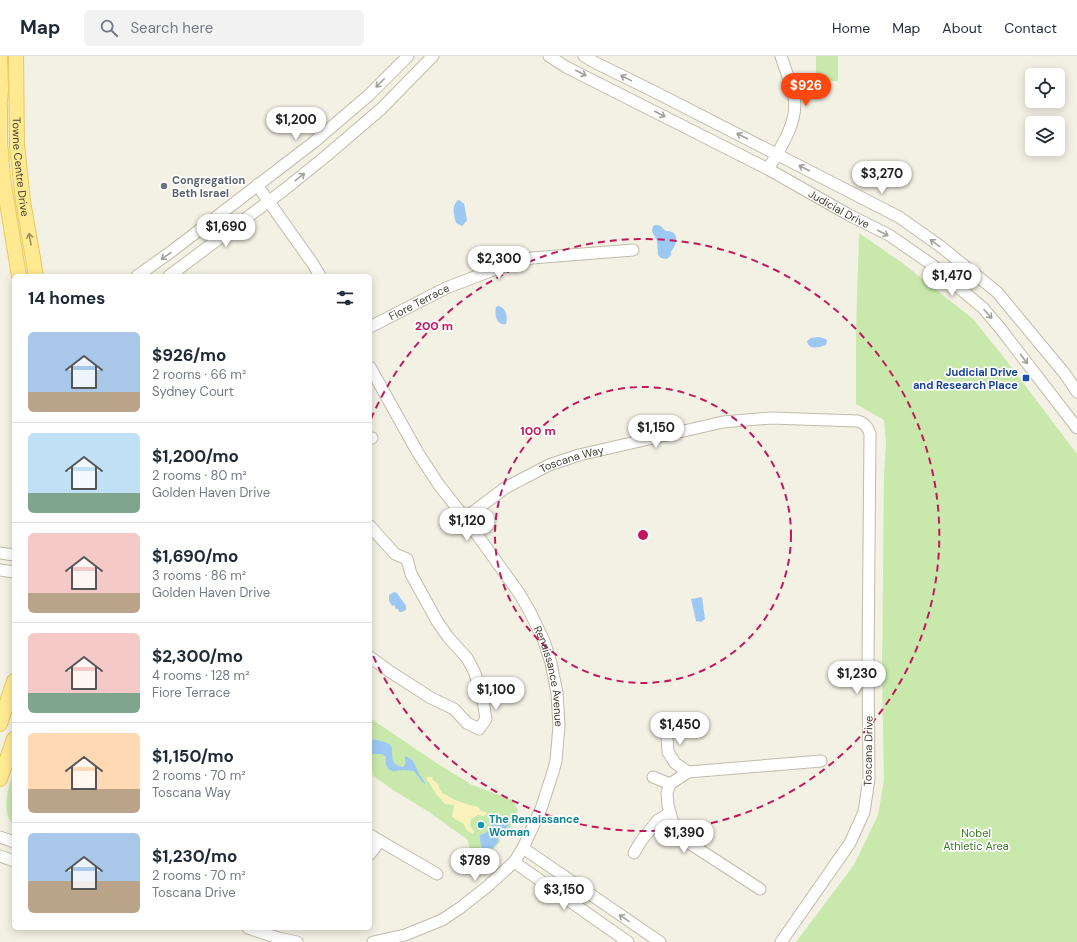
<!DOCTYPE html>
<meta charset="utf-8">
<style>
:root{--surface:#fff;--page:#f2f2f3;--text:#1f2937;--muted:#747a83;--line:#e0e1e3;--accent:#ff480f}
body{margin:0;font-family:"DM Sans",sans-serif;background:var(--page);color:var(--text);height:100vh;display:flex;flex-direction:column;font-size:15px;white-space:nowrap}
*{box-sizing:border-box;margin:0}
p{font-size:13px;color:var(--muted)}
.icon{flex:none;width:22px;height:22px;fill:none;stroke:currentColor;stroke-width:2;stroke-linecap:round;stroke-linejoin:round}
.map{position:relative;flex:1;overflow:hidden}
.side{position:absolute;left:12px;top:218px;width:360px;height:656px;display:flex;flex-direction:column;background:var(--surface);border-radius:6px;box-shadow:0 2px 10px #0003}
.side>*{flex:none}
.controls{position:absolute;left:1025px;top:12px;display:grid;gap:8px}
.controls a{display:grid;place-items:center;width:40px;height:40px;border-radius:6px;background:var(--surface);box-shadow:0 2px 10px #0003;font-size:20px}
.price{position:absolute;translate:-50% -34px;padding:0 9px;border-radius:14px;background:#fff;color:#222;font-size:13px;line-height:26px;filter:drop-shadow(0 1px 2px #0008)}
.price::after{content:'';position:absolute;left:50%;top:24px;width:12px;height:9px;margin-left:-6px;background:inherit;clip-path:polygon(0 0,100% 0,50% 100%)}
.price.selected{background:var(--accent);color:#fff}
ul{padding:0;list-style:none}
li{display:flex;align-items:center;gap:12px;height:100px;padding:0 16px}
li+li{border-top:1px solid var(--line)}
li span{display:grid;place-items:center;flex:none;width:112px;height:80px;border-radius:6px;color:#555}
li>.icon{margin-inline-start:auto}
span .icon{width:48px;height:48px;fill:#fffc;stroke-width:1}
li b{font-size:17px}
h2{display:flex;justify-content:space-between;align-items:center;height:48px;padding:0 16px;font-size:17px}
header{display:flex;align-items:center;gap:24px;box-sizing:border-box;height:56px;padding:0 20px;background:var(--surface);border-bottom:1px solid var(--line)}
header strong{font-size:19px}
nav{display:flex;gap:22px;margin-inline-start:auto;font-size:14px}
.search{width:280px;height:36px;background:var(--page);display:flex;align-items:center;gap:10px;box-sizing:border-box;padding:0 14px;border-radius:6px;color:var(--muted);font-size:15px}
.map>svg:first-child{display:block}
.green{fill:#c8e9ab}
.sand{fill:#f9f2bd}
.water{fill:#9dc8f3}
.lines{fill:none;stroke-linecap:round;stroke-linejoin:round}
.minor-casing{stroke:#c1bba9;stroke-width:13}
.major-casing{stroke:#e8ca5d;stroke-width:16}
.minor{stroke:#fff;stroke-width:11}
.major{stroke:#ffe991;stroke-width:14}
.oneway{stroke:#a2a09a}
.oneway2{stroke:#998c5e}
.ring{fill:none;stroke:#c2185b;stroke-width:2;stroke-dasharray:7 5}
.worship-dot{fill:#6b7280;stroke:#fff;stroke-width:1.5}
.transit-dot{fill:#1a4fb4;stroke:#fff;stroke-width:1.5}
.culture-dot{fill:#0f9aa8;stroke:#fff;stroke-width:1.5}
.labels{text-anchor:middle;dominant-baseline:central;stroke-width:3.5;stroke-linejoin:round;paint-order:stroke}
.street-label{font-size:11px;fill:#454034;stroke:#fff}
.worship-label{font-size:11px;font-weight:bold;fill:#5b616d;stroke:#fff;text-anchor:start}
.transit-label{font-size:11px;font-weight:bold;fill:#164399;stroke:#fff;text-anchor:end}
.culture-label{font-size:11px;font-weight:bold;fill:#0d838f;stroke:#fff;text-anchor:start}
.park-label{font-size:11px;fill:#3d7925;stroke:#fff}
.centre{fill:#c2185b;stroke:#fff;stroke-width:2}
.ring-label{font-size:12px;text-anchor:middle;font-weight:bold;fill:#c2185b;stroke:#fff;stroke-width:3.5;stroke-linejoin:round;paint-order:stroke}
</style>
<header>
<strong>Map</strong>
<div class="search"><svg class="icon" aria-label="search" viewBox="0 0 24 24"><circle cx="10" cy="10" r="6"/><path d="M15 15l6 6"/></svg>Search here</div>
<nav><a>Home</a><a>Map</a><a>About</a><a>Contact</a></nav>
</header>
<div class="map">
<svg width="1077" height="886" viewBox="0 0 1077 886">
<rect width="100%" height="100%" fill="#f3f0e4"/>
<path class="green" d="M816 0H838V25H816Z
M859 177 901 206 973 263 1006 304 1077 398V886H796L854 809 878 759 884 724 882 616 884 420 886 386 884 364 856 348V274Z
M370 662 435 706 472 729 513 744 518 755C514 765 509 778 500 782V786L487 801 472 814 468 784 429 756 390 732 370 717Z
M14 715V769C0 757 8 731 14 715Z"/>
<path class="sand" d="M430 721H433L432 723 438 728 439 732 443 738C448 739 451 742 455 744 463 747 470 749 478 751L481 755 486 756 487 758 484 760 478 759 471 763 470 770 474 775 473 778 466 774 464 768 452 761 454 749 445 748 442 745V744L436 738 429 726H428L426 722Z"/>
<path class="water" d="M458 144 461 145 462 147H464L467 165 465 166V167L462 170 456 167C454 158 451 151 458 144Z
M655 169C663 169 661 172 666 175 668 175 670 175 672 176 680 181 675 190 671 196V199L667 203 661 202 658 199 657 185 652 175 653 170Z
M498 250C506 251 508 261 506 268 497 270 494 259 496 251Z
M819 281 826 283 827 285 826 289C819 291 809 295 807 285L811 282Z
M394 536 397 537 406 550V554L402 556H399L398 553H396L394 549 392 550 389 545V539Z
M702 541 705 563 701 566 696 565 691 543Z
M370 683C375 684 385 685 389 688 397 693 385 708 403 711 407 707 405 705 405 700 415 702 416 714 421 721 423 723 424 725 425 727V728L422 726 414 715C411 715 408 714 405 714 398 714 391 718 387 711 385 708 386 704 386 701L382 698H370Z
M498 762H503L510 763 511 764 503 779H501L498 783V786L487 798C481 794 480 787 480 779 488 777 492 773 491 764Z"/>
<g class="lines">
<g class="minor-casing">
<g id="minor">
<path id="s1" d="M549 0 566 11 768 113 849 159 889 179 931 208 983 252 1000 272 1077 372"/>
<path d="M584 0 596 7 659 38 899 161 940 190 997 236 1065 318 1077 336"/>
<path d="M768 113C780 93 799 65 794 41 792 29 785 13 781 0"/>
<path d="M257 129 313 208 320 220"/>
<path d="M137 220 172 195 314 86 369 39 408 0"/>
<path d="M169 220 284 134 326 100 381 53 433 0"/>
<path id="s2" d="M370 271 446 232 501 211 532 202 633 194"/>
<path id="s3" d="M370 311 418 397 439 429 465 462 519 537 530 556 544 585 551 607 557 637 559 670 556 705 553 716 541 753 523 792 514 806 488 830 460 852 442 864 405 879 373 886"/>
<path d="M370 383 372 382"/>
<path id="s4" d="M465 462 505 432 549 409 579 399 723 366 771 362 858 365C865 367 868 371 870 378L868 607 869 723 864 756 850 787 781 886"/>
<path d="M370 470 395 498 407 503 411 518 437 565 448 581 467 602 474 615 482 638 486 663 479 673 467 667 454 653 431 642 389 615 370 601"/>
<path d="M0 497 14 499"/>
<path d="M0 514 14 516"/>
<path d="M666 668 668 696 675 707 688 716"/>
<path d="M653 721 670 728"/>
<path d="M370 779 437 818"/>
<path d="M0 781 14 786"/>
<path d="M523 792 660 886"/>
<path d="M634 797 641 785 658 764 670 757"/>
<path d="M370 798 380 785"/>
<path d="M0 800 14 805"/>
<path d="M514 806 628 886"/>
<path d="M760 833 686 785 672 764 668 749 667 737 670 728 688 716 821 705"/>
<path d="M248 872 278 882 297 886"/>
</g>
</g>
<g class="major-casing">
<g id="major">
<path id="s5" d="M16 0 17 89 23 145 36 220"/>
<path d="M0 45 1 33 0 0"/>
<path d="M0 51V86L3 122 19 220"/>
<path d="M0 668 14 625"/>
<path d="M0 723 14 683"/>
</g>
</g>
<use href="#minor" class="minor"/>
<use href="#major" class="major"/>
</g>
<defs><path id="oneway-shaft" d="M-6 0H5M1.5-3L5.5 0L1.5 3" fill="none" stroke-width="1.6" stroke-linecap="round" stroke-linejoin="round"/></defs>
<g class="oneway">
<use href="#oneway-shaft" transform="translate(581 17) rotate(27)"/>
<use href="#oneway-shaft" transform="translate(626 22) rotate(-154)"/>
<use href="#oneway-shaft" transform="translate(380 27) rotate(135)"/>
<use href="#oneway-shaft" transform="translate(660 58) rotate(27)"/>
<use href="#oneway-shaft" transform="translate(742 80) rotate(-153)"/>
<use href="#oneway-shaft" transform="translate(804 112) rotate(-153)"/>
<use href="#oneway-shaft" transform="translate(300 121) rotate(-38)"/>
<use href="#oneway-shaft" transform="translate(883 177) rotate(27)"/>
<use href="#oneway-shaft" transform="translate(935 187) rotate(-144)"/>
<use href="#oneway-shaft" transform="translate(166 200) rotate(145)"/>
<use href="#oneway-shaft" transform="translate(988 258) rotate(48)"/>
<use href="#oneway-shaft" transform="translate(1024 303) rotate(53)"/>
<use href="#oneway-shaft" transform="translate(624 862) rotate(-146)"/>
</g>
<use class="oneway2" href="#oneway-shaft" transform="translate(30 183) rotate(-100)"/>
<g class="ring">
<circle cx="643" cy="479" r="148"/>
<path d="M371 363A296 296 0 1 1 371 595"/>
</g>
<circle class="worship-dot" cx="164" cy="130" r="4"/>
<rect class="transit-dot" x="1022" y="318" width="8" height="8" rx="2"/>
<circle class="culture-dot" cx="481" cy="769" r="4"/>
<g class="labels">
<g class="street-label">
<text stroke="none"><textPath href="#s5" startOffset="111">Towne Centre Drive</textPath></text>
<text stroke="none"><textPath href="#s1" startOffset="328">Judicial Drive</textPath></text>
<text stroke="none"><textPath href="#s2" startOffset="55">Fiore Terrace</textPath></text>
<text stroke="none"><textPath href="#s4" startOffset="123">Toscana Way</textPath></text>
<text stroke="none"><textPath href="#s3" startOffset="361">Renaissance Avenue</textPath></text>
<text transform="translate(868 695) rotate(-89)">Toscana Drive</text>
</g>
<g class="worship-label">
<text x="172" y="124">Congregation<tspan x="172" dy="13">Beth Israel</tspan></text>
</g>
<g class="transit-label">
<text x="1018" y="316">Judicial Drive<tspan x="1018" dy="13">and Research Place</tspan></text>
</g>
<g class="culture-label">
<text x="489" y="763">The Renaissance<tspan x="489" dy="13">Woman</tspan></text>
</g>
<g class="park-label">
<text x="976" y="777">Nobel<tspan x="976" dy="13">Athletic Area</tspan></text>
</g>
</g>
<circle cx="643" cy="479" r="6" class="centre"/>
<g class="ring-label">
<text x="434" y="274">200 m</text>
<text x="538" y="379">100 m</text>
</g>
</svg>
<div class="controls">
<a><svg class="icon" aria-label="locate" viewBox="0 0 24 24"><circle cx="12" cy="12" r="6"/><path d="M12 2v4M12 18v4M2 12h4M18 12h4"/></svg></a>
<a><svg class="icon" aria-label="layers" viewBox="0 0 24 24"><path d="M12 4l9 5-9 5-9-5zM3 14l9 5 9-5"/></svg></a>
</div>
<b class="price selected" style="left:806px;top:51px">$926</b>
<b class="price" style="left:296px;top:85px">$1,200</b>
<b class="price" style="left:882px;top:139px">$3,270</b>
<b class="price" style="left:226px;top:192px">$1,690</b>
<b class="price" style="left:499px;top:224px">$2,300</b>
<b class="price" style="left:952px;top:241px">$1,470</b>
<b class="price" style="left:656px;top:393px">$1,150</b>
<b class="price" style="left:467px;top:486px">$1,120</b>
<b class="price" style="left:857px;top:639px">$1,230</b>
<b class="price" style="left:496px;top:655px">$1,100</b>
<b class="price" style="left:680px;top:690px">$1,450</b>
<b class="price" style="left:684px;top:798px">$1,390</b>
<b class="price" style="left:475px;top:826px">$789</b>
<b class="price" style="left:564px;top:855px">$3,150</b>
<section class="side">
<h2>14 homes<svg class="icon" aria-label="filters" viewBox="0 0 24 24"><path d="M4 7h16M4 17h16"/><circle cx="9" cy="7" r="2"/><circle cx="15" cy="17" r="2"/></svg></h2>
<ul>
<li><span style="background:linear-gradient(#a9c7e8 75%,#b9a48a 0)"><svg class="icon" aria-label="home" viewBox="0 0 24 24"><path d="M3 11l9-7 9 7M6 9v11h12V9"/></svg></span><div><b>$926/mo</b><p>2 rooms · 66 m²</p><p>Sydney Court</p></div></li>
<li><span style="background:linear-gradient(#bfe0f5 75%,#7fa58c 0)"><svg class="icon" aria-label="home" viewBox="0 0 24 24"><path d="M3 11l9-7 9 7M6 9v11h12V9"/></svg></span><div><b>$1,200/mo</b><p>2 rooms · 80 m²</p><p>Golden Haven Drive</p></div></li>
<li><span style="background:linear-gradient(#f6c9c9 75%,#b9a48a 0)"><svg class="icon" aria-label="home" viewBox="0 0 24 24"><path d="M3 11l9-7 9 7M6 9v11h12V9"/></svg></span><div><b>$1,690/mo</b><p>3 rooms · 86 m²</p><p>Golden Haven Drive</p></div></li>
<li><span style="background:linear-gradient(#f6c9c9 75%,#7fa58c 0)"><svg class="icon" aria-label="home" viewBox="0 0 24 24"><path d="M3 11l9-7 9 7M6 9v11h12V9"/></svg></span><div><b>$2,300/mo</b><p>4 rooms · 128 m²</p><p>Fiore Terrace</p></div></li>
<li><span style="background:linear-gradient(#ffd9b3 70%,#b9a48a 0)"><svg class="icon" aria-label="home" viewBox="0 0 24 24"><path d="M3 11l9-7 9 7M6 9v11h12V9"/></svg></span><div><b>$1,150/mo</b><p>2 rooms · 70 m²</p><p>Toscana Way</p></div></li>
<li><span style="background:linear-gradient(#a9c7e8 60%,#b9a48a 0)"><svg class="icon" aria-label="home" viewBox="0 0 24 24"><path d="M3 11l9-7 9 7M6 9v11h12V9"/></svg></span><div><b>$1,230/mo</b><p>2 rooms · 70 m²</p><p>Toscana Drive</p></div></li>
</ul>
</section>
</div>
